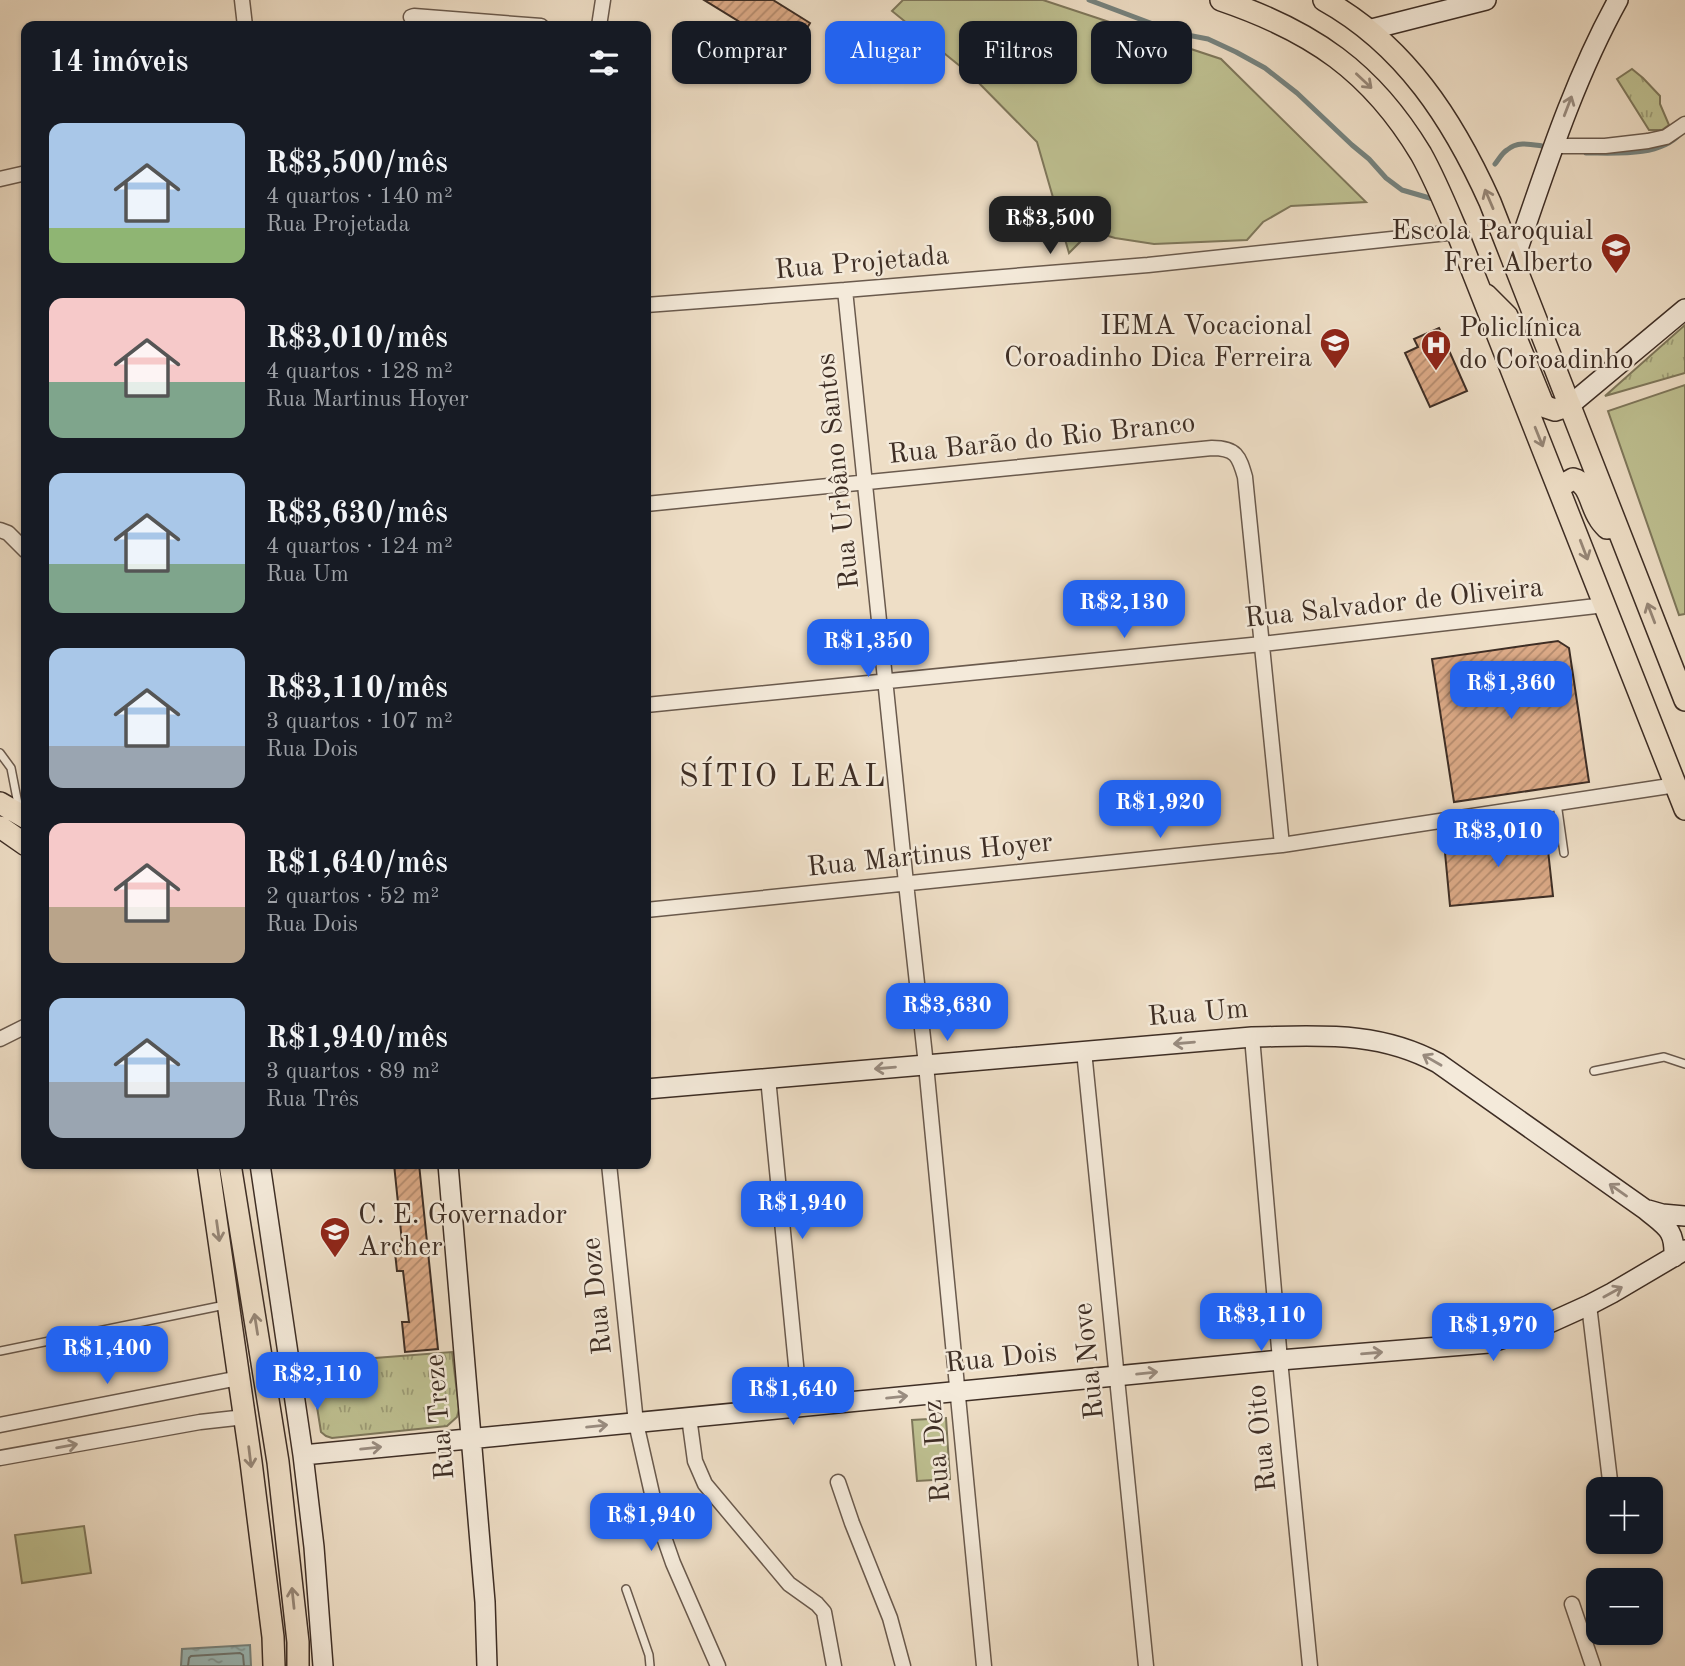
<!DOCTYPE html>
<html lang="pt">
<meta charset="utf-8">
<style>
:root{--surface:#171b24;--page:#20242c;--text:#f1f3f6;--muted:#9ea1a6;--accent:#2563eb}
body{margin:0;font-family:"Old Standard TT",serif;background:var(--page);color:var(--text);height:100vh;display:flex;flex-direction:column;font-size:26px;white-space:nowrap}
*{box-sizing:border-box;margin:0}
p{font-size:23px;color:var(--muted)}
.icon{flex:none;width:38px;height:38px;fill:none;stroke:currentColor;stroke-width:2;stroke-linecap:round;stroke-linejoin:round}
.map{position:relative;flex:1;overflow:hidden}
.drawer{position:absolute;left:21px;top:21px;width:630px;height:1148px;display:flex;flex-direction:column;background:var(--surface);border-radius:14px;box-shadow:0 2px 5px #0004}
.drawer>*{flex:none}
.banner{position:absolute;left:672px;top:21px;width:665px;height:63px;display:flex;gap:14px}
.tools{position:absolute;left:1586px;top:1477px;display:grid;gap:14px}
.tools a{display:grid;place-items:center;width:77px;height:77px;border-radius:14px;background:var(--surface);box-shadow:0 2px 5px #0004;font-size:35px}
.price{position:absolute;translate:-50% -60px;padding:0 16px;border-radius:14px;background:var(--accent);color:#fff;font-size:23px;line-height:46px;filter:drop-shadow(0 2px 4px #0008)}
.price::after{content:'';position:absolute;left:50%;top:42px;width:21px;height:16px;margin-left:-10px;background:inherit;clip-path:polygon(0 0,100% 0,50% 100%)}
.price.active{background:#222;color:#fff}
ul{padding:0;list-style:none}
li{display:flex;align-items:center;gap:21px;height:175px;padding:0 28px}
li span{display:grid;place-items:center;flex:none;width:196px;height:140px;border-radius:14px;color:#555}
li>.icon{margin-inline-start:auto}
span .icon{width:84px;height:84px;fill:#fffc;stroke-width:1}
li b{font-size:30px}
h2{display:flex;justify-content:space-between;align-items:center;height:84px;padding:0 28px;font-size:30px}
.pill{padding:0 24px;border-radius:14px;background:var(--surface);box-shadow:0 2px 5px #0004;font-size:24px;line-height:63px}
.pill.active{background:var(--accent);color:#fff}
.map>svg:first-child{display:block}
.green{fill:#bec091;stroke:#7e775b;stroke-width:2}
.park{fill:url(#park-tufts);stroke:#7e775b;stroke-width:2}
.water{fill:url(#water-ripples);stroke:#76837f;stroke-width:2}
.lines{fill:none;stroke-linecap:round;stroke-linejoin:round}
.shore{stroke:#6c7470;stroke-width:2}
.stream{stroke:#76837f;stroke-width:5}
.building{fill:url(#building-hatch);stroke:#3e2e25;stroke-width:2}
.lane-casing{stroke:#6a5a4d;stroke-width:10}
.street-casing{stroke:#6a5a4d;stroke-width:17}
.secondary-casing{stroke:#3e2e25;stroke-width:22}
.primary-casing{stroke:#3e2e25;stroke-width:24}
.lane{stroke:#f4eada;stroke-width:7}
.street{stroke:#f4eada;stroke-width:14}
.secondary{stroke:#f4eada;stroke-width:19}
.primary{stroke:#eedec6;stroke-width:21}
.oneway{stroke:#968676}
.oneway2{stroke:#998c80}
.labels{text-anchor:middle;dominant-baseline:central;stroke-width:5;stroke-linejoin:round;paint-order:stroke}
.poi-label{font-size:28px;fill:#3e2e25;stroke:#f4eada;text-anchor:end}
.street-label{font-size:28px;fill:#3e2e25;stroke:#f4eada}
.quarter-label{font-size:32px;letter-spacing:2px;fill:#3e2e25;stroke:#f4eada}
</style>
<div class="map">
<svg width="1685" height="1666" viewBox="0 0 1685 1666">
<defs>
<pattern id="park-tufts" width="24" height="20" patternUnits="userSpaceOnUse" patternTransform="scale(1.75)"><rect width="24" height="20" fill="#bec091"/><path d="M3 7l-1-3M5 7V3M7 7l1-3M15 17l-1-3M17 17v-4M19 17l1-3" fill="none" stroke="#9c9c76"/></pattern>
<pattern id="water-ripples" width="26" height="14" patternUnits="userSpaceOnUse" patternTransform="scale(1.75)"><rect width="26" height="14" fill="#9bbbbb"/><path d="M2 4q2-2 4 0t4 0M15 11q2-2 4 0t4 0" fill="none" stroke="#809898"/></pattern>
<pattern id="building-hatch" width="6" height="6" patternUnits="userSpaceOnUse" patternTransform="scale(1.75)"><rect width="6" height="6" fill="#dba986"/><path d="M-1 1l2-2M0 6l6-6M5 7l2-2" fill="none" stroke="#b38a6d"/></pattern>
</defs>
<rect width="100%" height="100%" fill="#eedec6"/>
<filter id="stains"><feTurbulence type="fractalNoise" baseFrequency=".00286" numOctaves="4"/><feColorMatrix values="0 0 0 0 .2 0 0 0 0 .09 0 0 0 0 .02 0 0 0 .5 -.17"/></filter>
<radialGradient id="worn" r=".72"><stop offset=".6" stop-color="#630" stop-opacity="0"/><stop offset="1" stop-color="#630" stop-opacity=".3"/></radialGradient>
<path class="green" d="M903 0H1043L1221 59 1366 202 1291 206 1263 222 1247 240 1154 244 1115 238 1091 231 1069 253 1037 142 971 75 892 11Z
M1685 385V614L1679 615 1608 411Z
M946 1418 950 1479 917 1481 912 1420Z
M84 1526 91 1573 22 1583 15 1535Z"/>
<path class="park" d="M1632 69 1643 78 1660 96V104L1669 125 1662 130H1649L1617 79Z
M1685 325V373L1605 396Z
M452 1352 459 1409 457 1417 447 1426 332 1438 326 1436 321 1432 310 1363Z"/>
<path class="water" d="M250 1645 251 1666H181L182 1649Z"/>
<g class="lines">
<path class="shore" d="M188 1666 189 1658 191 1656 240 1653 243 1655 244 1666"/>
<path class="stream" d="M1089 0 1177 33 1208 39 1236 52 1265 68 1297 93 1352 145 1369 159 1386 178 1402 190 1433 199
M1586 153C1615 153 1659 157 1680 134
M1495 164C1499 159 1502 153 1507 150 1517 141 1530 144 1542 146"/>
</g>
<path class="building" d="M704 0H773L810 23 792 54Z
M1439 328 1467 391 1430 407 1405 353 1418 347 1414 339Z
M1558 641 1569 648 1589 782 1454 802 1432 659Z
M1546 832 1553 896 1450 906 1444 842Z
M394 1164H419L438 1349 405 1352 402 1322H409L403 1271H397L394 1243 402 1242Z"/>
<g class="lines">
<g class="lane-casing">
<path id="lane" d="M0 753 11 768 19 809
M1557 803 1564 853
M1594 1071 1664 1057 1685 1064
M0 1351 225 1305
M626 1589 649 1655 650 1666"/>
</g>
<g class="street-casing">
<path id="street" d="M242 0 245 26
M411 17 414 16 541 26
M599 26 603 0
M1553 146H1605L1648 141 1666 137 1685 124
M0 179 26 173
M845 290 906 883 926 1065 984 1666
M646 305 845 290 1148 265 1457 232
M646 504 1212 448C1236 448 1239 456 1245 477L1282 845
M0 530 8 533 26 551
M646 705 1262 644 1605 605
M646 910 1282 845 1676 785
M1252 1037 1280 1360 1310 1666
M0 1039 26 1026
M1084 1051 1146 1666
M768 1078 800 1406
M609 1164 636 1423 658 1520 673 1563 718 1666
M1589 1305 1611 1489
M689 1417 695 1461 705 1484 789 1584 817 1604 824 1612 834 1666
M0 1425 239 1378
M0 1458 200 1422 245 1417
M838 1482 852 1523 890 1618 903 1666
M1572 1604 1593 1666"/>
</g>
<g class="secondary-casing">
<path id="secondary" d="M1368 30 1486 0
M1513 263C1544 174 1572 83 1618 0
M1570 405 1685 309
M646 1089 1252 1037C1319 1036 1377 1030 1438 1063L1646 1210C1666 1227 1675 1229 1674 1257
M260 1164 303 1455 314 1547 323 1666
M448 1164 485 1602 487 1666
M1648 1210 1662 1214 1685 1216
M303 1455 1280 1360 1489 1343 1547 1324 1589 1305 1612 1293 1685 1250"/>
</g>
<g class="primary-casing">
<path id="primary" d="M1221 0C1312 31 1371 71 1421 154 1435 179 1446 206 1457 232L1685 809
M1324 0C1405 45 1453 120 1490 202L1685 700
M1486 295 1507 316 1542 402 1546 407 1555 410 1570 405
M1559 487 1573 479C1590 483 1590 505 1599 518 1601 522 1604 525 1607 528
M0 803 26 818
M0 827 26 845
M208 1164 251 1462 273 1637 274 1666
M230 1164 278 1462 298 1642V1666"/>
</g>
<use href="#lane" class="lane"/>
<use href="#street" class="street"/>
<use href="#secondary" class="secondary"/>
<use href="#primary" class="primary"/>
</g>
<defs><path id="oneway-shaft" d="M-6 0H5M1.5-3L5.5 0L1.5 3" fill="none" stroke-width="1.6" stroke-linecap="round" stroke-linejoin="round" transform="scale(1.75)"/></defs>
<g class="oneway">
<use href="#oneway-shaft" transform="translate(1364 81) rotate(43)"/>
<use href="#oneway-shaft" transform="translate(1489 199) rotate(-113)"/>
<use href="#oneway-shaft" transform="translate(1539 437) rotate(68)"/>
<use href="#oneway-shaft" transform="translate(1584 550) rotate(69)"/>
<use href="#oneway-shaft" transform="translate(1651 613) rotate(-111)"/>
<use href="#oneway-shaft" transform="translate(218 1231) rotate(82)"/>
<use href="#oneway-shaft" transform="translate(256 1324) rotate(-99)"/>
<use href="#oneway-shaft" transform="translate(250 1457) rotate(83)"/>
<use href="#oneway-shaft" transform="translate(293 1598) rotate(-96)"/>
</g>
<g class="oneway2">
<use href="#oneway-shaft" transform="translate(1568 106) rotate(-69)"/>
<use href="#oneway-shaft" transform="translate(1184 1043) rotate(175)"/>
<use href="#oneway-shaft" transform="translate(1432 1060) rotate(-150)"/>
<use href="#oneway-shaft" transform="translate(885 1068) rotate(175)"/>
<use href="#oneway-shaft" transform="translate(1618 1190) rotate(-145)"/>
<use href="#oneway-shaft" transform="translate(1613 1292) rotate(-29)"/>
<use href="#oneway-shaft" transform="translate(1372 1353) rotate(-5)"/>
<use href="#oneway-shaft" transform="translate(1147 1373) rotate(-6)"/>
<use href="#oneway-shaft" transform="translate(897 1397) rotate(-6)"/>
<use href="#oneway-shaft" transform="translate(597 1426) rotate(-6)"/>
<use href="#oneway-shaft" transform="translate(67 1446) rotate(-10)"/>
<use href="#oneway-shaft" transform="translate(371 1448) rotate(-6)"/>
</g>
<defs>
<g id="school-pin" transform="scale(1.575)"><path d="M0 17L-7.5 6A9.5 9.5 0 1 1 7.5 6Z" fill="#8f2418" stroke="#f4eada"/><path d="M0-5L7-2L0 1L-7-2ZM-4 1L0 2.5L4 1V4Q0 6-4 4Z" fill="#fff"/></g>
<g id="hospital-pin" transform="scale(1.575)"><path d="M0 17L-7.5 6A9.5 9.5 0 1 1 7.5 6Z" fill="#8f2418" stroke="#f4eada"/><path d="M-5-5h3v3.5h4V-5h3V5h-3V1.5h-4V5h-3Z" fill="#fff"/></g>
</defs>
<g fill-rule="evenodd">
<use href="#school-pin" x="1616" y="248"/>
<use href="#school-pin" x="1335" y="343"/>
<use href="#hospital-pin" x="1436" y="345"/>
<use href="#school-pin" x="335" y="1232"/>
</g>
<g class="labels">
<g class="poi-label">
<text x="1593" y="232">Escola Paroquial<tspan x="1593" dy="32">Frei Alberto</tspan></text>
<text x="1312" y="327">IEMA Vocacional<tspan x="1312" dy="32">Coroadinho Dica Ferreira</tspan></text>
<text x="1459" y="329" text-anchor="start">Policlínica<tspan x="1459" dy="32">do Coroadinho</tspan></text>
<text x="358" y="1216" text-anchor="start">C. E. Governador<tspan x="358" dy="32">Archer</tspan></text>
</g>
<g class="street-label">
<text transform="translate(862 264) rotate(-5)">Rua Projetada</text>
<text transform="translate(1042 440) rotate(-6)">Rua Barão do Rio Branco</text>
<text transform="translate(839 471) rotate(-96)">Rua Urbâno Santos</text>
<text transform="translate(1394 604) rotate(-6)">Rua Salvador de Oliveira</text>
<text transform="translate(930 856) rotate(-6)">Rua Martinus Hoyer</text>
<text transform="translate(1198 1014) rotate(-5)">Rua Um</text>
<text transform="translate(598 1296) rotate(-96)">Rua Doze</text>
<text transform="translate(1001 1359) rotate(-6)">Rua Dois</text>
<text transform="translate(1090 1361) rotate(-96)">Rua Nove</text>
<text transform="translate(441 1417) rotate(-95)">Rua Treze</text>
<text transform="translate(1263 1438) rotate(-96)">Rua Oito</text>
<text transform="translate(938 1451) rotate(-95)">Rua Dez</text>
</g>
<g class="quarter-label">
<text x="783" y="778">SÍTIO LEAL</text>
</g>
</g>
<rect width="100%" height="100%" filter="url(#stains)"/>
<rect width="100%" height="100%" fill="url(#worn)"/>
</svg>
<div class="tools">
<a>+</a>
<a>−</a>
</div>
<b class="price active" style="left:1050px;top:256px">R$3,500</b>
<b class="price" style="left:1124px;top:640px">R$2,130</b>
<b class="price" style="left:868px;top:679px">R$1,350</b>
<b class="price" style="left:1511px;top:721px">R$1,360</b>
<b class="price" style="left:1160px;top:840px">R$1,920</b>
<b class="price" style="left:1498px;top:869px">R$3,010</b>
<b class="price" style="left:947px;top:1043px">R$3,630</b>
<b class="price" style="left:802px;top:1241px">R$1,940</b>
<b class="price" style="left:1261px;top:1353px">R$3,110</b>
<b class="price" style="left:1493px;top:1363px">R$1,970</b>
<b class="price" style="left:107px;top:1386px">R$1,400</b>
<b class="price" style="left:317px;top:1412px">R$2,110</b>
<b class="price" style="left:793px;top:1427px">R$1,640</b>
<b class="price" style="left:651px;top:1553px">R$1,940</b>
<div class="banner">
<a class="pill">Comprar</a>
<a class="pill active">Alugar</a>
<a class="pill">Filtros</a>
<a class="pill">Novo</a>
</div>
<section class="drawer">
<h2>14 imóveis<svg class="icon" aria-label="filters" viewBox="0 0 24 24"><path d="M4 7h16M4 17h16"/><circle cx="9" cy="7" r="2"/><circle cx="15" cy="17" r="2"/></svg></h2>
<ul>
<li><span style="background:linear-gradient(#a9c7e8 75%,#8fb573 0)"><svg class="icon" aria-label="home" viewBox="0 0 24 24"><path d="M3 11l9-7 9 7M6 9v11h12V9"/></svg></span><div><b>R$3,500/mês</b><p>4 quartos · 140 m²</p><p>Rua Projetada</p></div></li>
<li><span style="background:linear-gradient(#f6c9c9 60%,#7fa58c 0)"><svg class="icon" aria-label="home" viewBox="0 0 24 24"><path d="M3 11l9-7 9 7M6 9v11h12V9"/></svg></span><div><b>R$3,010/mês</b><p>4 quartos · 128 m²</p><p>Rua Martinus Hoyer</p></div></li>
<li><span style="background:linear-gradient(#a9c7e8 65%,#7fa58c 0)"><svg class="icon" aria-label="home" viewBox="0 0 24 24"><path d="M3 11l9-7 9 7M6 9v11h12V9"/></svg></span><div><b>R$3,630/mês</b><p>4 quartos · 124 m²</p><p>Rua Um</p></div></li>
<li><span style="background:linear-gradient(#a9c7e8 70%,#9aa5b1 0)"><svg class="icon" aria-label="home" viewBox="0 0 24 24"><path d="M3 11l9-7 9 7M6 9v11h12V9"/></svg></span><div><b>R$3,110/mês</b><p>3 quartos · 107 m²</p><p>Rua Dois</p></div></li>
<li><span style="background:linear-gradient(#f6c9c9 60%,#b9a48a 0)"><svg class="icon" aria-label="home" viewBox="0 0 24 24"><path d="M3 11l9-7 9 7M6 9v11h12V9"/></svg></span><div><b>R$1,640/mês</b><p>2 quartos · 52 m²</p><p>Rua Dois</p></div></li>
<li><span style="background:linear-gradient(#a9c7e8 60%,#9aa5b1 0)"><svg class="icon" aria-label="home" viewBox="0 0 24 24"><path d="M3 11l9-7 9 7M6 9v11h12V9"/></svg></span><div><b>R$1,940/mês</b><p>3 quartos · 89 m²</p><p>Rua Três</p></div></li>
</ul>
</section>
</div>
